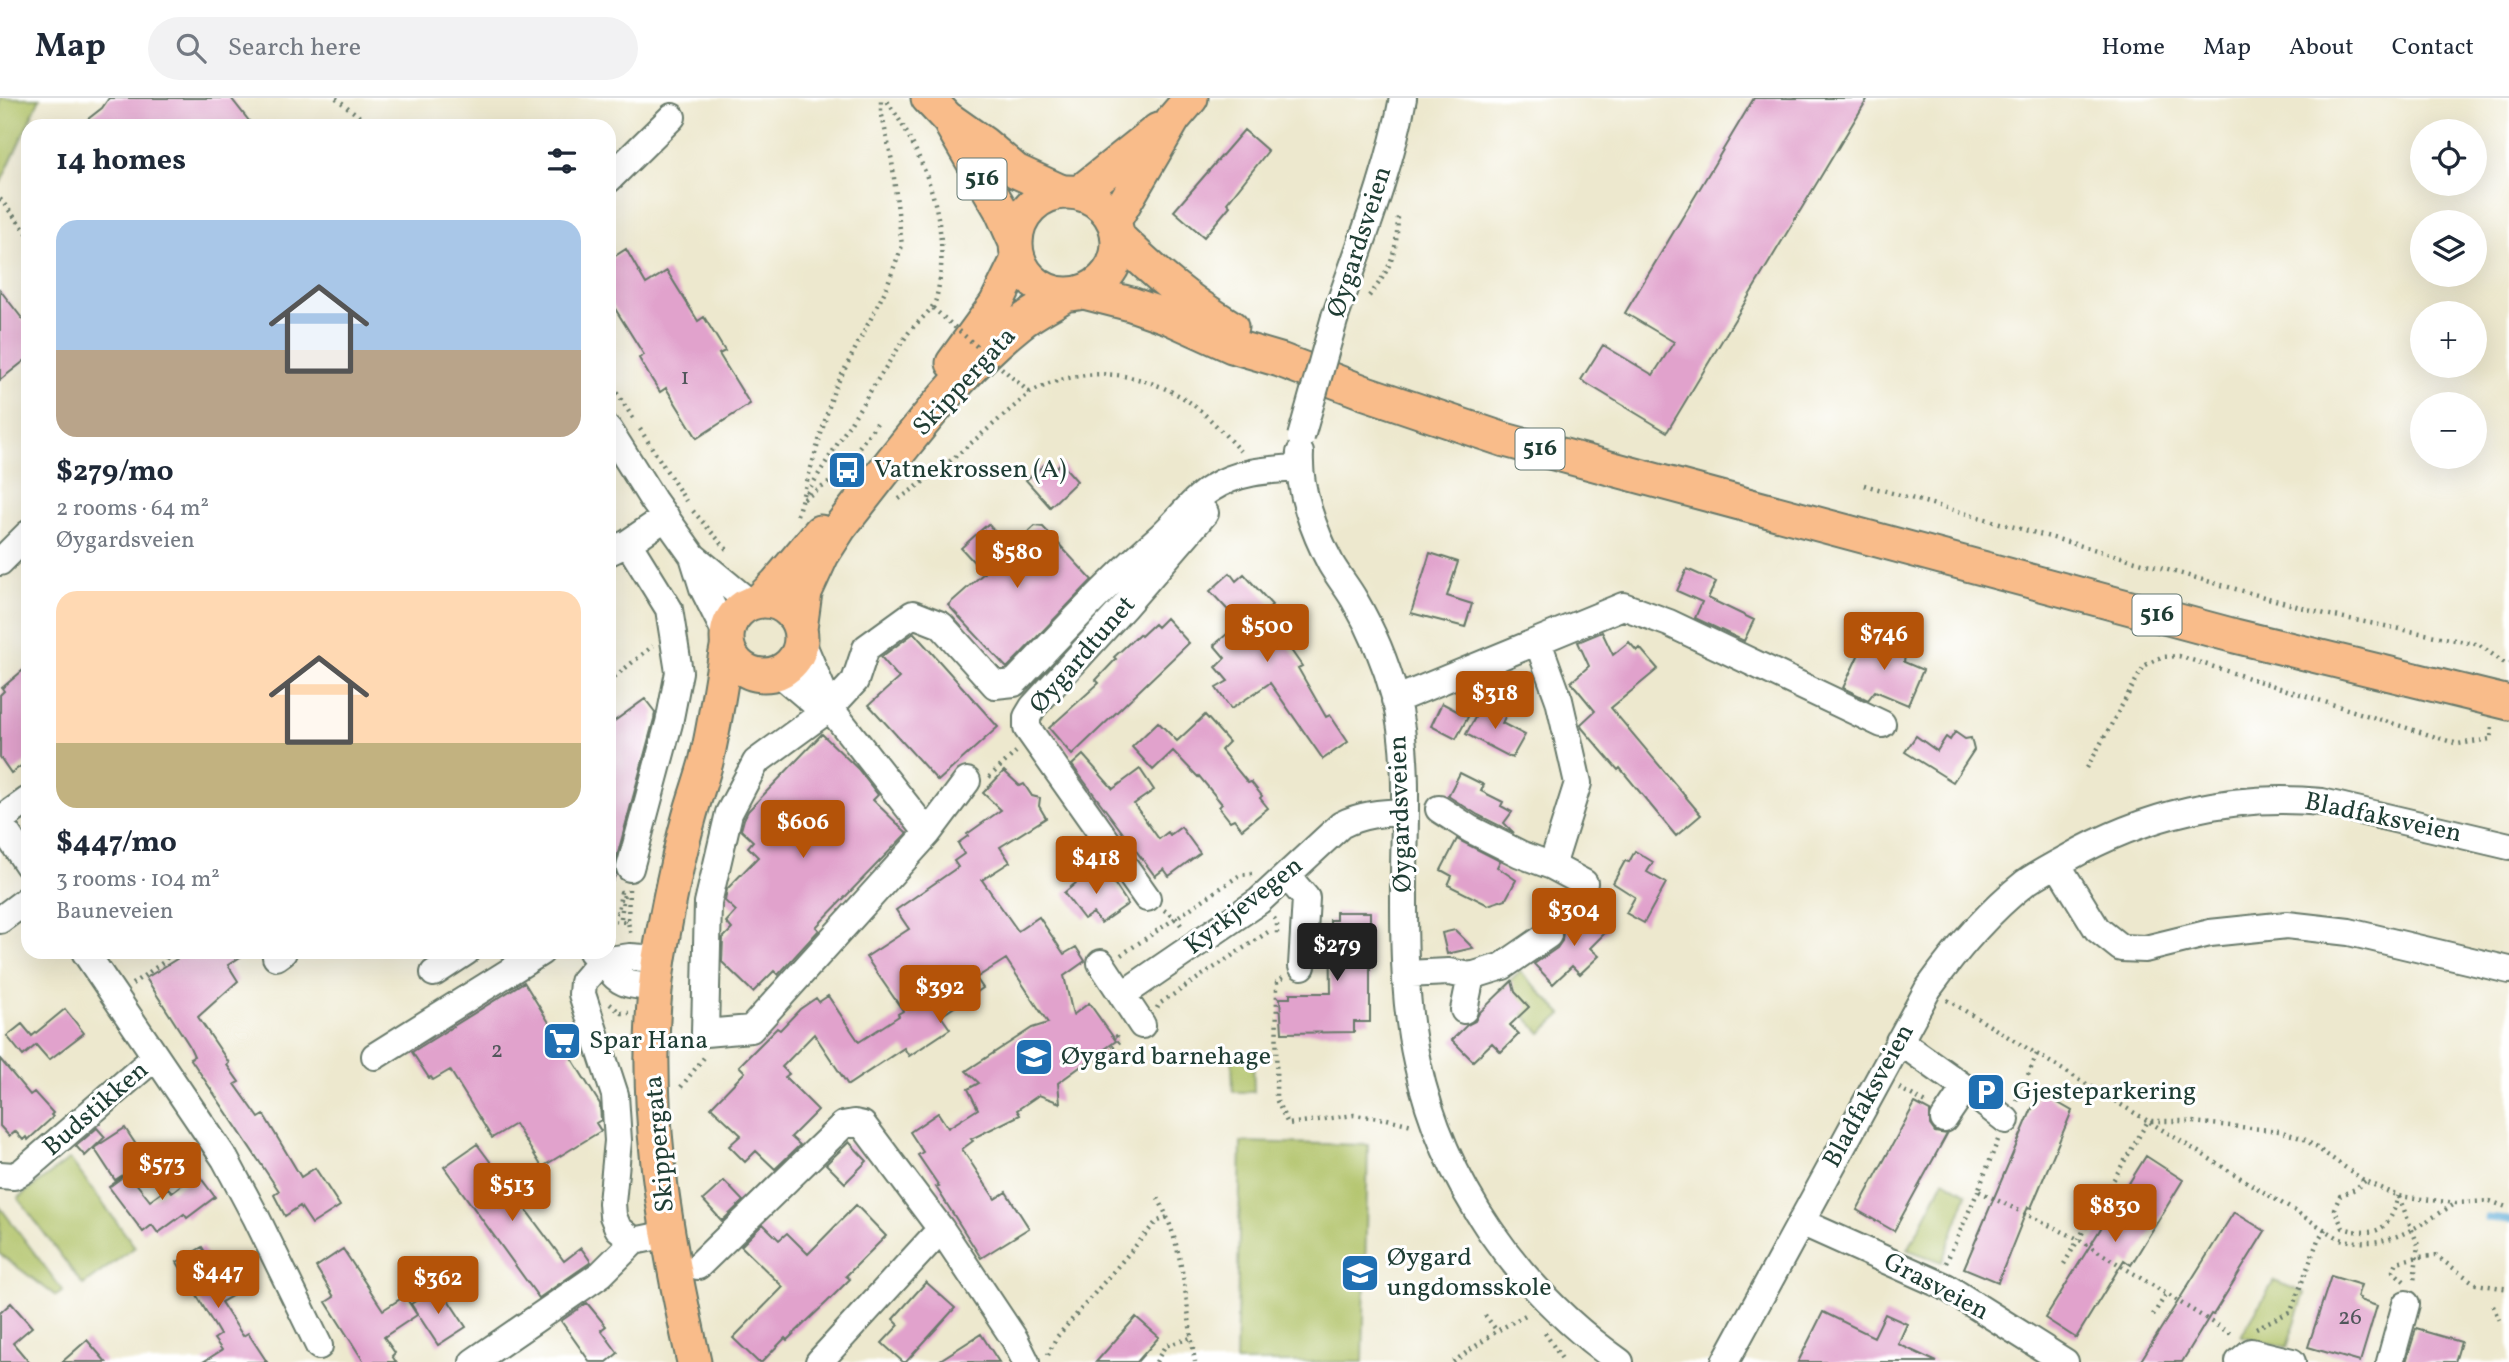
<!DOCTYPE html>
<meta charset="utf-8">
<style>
:root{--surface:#fff;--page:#f2f2f3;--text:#1f2937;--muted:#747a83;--line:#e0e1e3;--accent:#b45309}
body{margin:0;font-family:Vollkorn,serif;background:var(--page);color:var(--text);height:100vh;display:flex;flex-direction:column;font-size:26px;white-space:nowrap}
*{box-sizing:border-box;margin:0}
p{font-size:23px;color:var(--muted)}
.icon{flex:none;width:38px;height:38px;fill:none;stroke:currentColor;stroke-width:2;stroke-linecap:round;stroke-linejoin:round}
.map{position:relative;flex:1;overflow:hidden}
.details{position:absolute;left:21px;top:21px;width:595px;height:840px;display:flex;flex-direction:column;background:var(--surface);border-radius:21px;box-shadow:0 7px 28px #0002}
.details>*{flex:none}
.controls{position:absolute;left:2410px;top:21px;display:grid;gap:14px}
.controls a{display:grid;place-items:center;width:77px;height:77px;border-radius:50%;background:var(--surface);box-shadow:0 7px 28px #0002;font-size:35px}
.price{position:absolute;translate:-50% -60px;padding:0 16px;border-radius:7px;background:var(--accent);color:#fff;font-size:23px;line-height:46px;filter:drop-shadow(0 2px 4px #0008)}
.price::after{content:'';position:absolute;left:50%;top:42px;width:21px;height:16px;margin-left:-10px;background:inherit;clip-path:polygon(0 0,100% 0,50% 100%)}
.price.selected{background:#222;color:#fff}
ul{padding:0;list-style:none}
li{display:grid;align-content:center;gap:14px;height:371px;padding:0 35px}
li span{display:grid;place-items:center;height:217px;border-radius:21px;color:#555}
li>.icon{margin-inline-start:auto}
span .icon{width:126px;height:126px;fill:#fffc;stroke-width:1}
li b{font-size:30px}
h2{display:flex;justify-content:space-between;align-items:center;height:84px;padding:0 35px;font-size:30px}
header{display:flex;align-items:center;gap:42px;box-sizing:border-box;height:98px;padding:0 35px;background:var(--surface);border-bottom:2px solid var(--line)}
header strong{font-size:33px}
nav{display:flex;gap:38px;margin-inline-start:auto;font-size:24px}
.search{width:490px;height:63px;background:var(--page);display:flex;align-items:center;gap:18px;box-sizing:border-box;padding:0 24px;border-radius:38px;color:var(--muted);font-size:26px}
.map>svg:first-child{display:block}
.green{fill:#afc165;stroke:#677f4c;stroke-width:2}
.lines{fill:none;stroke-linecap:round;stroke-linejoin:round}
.stream{stroke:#5baad5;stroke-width:7}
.building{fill:#e1a2cc}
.minor-casing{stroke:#67796a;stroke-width:30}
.major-casing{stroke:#67796a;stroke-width:37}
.path{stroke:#67796a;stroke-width:4.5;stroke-dasharray:2 5;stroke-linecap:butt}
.minor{stroke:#fff;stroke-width:26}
.major{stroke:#f9bc8a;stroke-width:33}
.minor-bridge-casing{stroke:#67796a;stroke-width:30;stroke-linecap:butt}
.path-bridge{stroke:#67796a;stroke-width:4.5;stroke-dasharray:2 5;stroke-linecap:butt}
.minor-bridge{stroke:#fff;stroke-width:26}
.labels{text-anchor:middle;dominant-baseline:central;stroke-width:6;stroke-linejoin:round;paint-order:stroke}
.number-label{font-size:23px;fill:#50565a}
.shield{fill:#fff;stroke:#627771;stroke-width:2}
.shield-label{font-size:24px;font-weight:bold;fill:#1f3d34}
.street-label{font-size:26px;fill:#1f3d34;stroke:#fff}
.poi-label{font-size:26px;fill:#1f3d34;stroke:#fff;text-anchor:start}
</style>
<header>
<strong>Map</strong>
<div class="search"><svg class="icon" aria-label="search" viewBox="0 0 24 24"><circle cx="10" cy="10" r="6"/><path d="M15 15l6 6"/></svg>Search here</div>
<nav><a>Home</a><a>Map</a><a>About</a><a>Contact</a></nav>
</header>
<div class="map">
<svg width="2509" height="1264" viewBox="0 0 2509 1264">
<rect width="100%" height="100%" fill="#fff"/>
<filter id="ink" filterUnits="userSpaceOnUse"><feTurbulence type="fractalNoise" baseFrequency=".0143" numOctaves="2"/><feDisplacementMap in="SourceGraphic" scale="14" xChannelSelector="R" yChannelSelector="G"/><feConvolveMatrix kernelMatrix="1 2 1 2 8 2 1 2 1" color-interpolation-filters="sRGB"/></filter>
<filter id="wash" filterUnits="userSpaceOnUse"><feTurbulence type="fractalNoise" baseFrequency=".00686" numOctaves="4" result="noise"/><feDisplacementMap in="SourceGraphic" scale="28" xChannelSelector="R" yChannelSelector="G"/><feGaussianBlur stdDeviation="1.57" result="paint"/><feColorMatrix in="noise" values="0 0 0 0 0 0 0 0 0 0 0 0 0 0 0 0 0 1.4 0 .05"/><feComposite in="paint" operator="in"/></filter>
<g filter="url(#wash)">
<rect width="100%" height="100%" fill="#ede8ce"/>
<path class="green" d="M0 0H40L0 86Z
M1520 873 1562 916 1541 935 1500 892Z
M1232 958H1253L1254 994H1233Z
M1241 1044 1368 1047 1363 1264H1236Z
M70 1061 135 1149 83 1187 18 1100Z
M1944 1082 1967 1096 1942 1164 1908 1152Z
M0 1109 63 1193 56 1198 0 1156Z
M2274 1183 2305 1195 2287 1249 2241 1238Z"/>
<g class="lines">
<path class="stream" d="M2487 1120 2509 1122"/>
</g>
<g id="blocks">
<path class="building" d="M109 0H231L253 28H79L102 10Z
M1754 0H1868L1667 334 1581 282 1603 247 1653 277 1674 244 1625 215Z
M1244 32 1268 53 1227 105 1230 108 1204 139 1174 113Z
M626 151 646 186 667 173 698 223 704 219 725 253 719 256 750 306 697 340 666 290 660 294 649 277 639 260 644 257 609 201V162Z
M0 192 28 228V260L0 282Z
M1061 365 1077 383 1050 409 1026 382 1044 367 1051 374Z
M988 426 1010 451 1035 428 1043 429 1092 482 1007 570 948 507 984 475 961 450Z
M1430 455 1458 464 1447 498 1472 506 1465 529 1411 515Z
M1687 471 1716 484 1708 500 1754 522 1744 543 1695 520 1702 504 1677 493Z
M1230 475 1236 483 1244 476 1272 507 1260 517 1270 522 1302 568 1298 570 1326 619 1330 617 1348 644 1323 661 1270 585 1231 611 1216 590 1228 583 1216 569 1225 560 1214 547 1240 525 1210 493Z
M1166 520 1189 545 1072 657 1049 630 1099 585 1096 582 1116 561 1114 559 1139 536 1141 538 1154 526 1157 529Z
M1602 534 1613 557 1629 544 1637 553 1640 550 1658 571 1611 610 1701 717 1676 738 1620 670 1618 672 1582 630 1581 626 1595 613 1571 584 1589 568 1578 544Z
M914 535 998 629 938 683 869 607 899 580 881 559Z
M1876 536 1895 544 1907 546 1904 564 1923 572 1908 607 1875 593 1868 602 1843 590 1863 547 1870 549Z
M28 568V663L11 675 0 659V597L4 593 2 590Z
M645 601 655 614 654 621 615 766 616 775 613 783H609V627Z
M1484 603 1507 615 1502 625 1525 637 1512 660 1466 636Z
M1442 605 1468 619 1456 641 1431 628Z
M1205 617 1229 644 1221 652 1248 685 1251 684 1262 698 1260 700 1268 710 1242 731 1234 721 1230 723 1219 709 1222 706 1199 678 1198 679 1173 653 1153 672 1132 649 1158 624 1177 643Z
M1955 634 1965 641 1971 640 1974 652 1953 684 1905 654 1916 638 1937 653 1946 639 1950 642Z
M822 636 858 671 878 697 873 702 907 735 816 829 819 832 778 877 774 873 753 894 722 864 723 840 732 831 726 824 736 813 725 803 727 791 758 759 748 749 753 743 741 732 744 721 748 713Z
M1083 657 1113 691 1140 671 1154 692 1134 706 1159 741 1168 734 1170 737 1181 729 1200 755 1169 778 1164 771 1155 778 1072 667Z
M1004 673 1020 688 1024 686 1032 698 1040 700 1039 708 1046 720 1000 749 1010 764 982 782 1018 833 1039 819 1064 856 1076 849 1085 863 1064 878 1073 917 1089 905 1116 943 1058 985 1060 1005 1039 997 1017 1012 1020 1017 971 1041 973 1043 962 1051 995 1101 1006 1094 1029 1130 981 1160 936 1089 939 1088 918 1057 923 1054 910 1034 938 1015 948 1030 978 1011 968 991 979 985 966 973 1032 930 1048 925 1006 861 976 880 983 890 941 918 950 931 909 958 904 950 848 987 814 936 782 969 789 976 785 979 818 1012 791 1039 800 1047 775 1071 756 1053 745 1064 729 1048 741 1037 711 1009 745 974 739 968 777 930 780 932 800 911 816 900 819 904 828 898 859 944 899 918 898 916 903 913 866 859 909 831 896 812 958 769 954 763 964 756 958 745 968 738 967 736 1001 712 983 695Z
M1460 675 1484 687 1481 693 1503 704 1501 708 1512 714 1504 725 1514 735 1478 717 1448 698Z
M1457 741 1500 763 1497 769 1516 782 1506 801 1488 807 1448 787 1452 778 1441 772Z
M1635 753 1653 764 1647 774 1666 785 1644 825 1626 815 1635 799 1613 785 1625 763 1629 764Z
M1102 767 1128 806 1101 825 1093 815 1084 821 1064 795 1090 773 1092 775Z
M1588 810 1609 831 1590 850 1599 858 1580 876 1572 868 1553 886 1534 866 1557 850 1562 843 1563 834Z
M1336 814H1370V924H1354V934L1282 935 1280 900H1290V895H1331L1330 822H1336Z
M1455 832 1473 850 1447 856 1442 835Z
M188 854H248L228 867 238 883 198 919 229 965 227 967 239 984 235 986 259 1020 264 1017 301 1079 315 1070 340 1108 312 1126 300 1108 285 1118 274 1097 279 1093 190 960 194 958 189 947 146 880Z
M1512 883 1515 894 1529 909 1510 927 1519 936 1501 954 1492 945 1473 963 1452 942 1467 927 1475 923 1479 915Z
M524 884 553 931 562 926 577 951 569 956 600 1006 601 1022 596 1025 601 1033 542 1069 515 1026 492 1040 450 972 433 982 431 979 429 980 412 954Z
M65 911 84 935 49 962 36 947 23 958 7 938 22 926 32 938Z
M0 961 30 997 34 994 53 1015 51 1017 53 1019 28 1042 26 1039 23 1042 15 1033 9 1038 0 1028Z
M2039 994 2072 1013 2031 1110 2028 1109 1998 1184 1964 1170Z
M1915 1005 1930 1013V1027L1935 1034 1947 1036 1894 1133 1857 1112Z
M97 1030 105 1039 85 1058 76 1048Z
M125 1030 146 1062 115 1082 94 1050Z
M849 1044 867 1063 845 1085 826 1066Z
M477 1046 564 1163 581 1150 591 1164 539 1200 444 1069Z
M2146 1058 2183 1082 2131 1167 2124 1162 2076 1240 2045 1220Z
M128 1075 150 1103 168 1090 172 1094 197 1075 215 1099 187 1120 184 1116 158 1135 152 1127 143 1134 109 1089Z
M724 1083 743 1103 722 1123 703 1102Z
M856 1107 886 1138 846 1178 850 1181 827 1204 787 1242 785 1240 762 1264H758L733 1240 783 1189 741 1148 763 1126 779 1142 787 1135 808 1156Z
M2234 1114 2265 1133 2213 1217 2211 1216 2182 1264H2140Z
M202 1149 232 1198 221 1204 243 1238 248 1235 267 1264H203L222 1252 214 1241 220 1237 177 1164Z
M343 1151 383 1212 405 1198 417 1217 384 1239 395 1255 392 1258 396 1264H364L326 1204 334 1199 316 1169Z
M2331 1178 2361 1187 2357 1199 2360 1200 2359 1202 2377 1208 2360 1264 2308 1249Z
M926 1184 955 1210 906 1264H903L882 1245 899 1227 893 1221Z
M439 1188 466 1229 438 1247 411 1206Z
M11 1205 32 1229 13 1245 29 1264H0V1215Z
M587 1205 606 1228 601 1232 618 1255 607 1264H590L561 1223Z
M1823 1214 1874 1239 1885 1216 1907 1226 1898 1246 1937 1264H1798Z
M1136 1219 1159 1239 1137 1264H1096Z
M2416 1231 2461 1244 2455 1264H2406Z
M981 1236 999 1264H937Z
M87 1242 106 1264H62Z"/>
</g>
</g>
<g filter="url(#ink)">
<use href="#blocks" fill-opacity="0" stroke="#67796a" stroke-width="2"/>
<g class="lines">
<g class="minor-casing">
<path id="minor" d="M609 81 672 19
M1335 219C1360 147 1389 75 1403 0
M609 332 653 402 693 458 703 490 726 536
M1300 355C1298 391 1314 434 1331 466 1338 478 1347 489 1354 501 1372 532 1386 565 1395 599 1411 663 1403 734 1404 800 1404 854 1405 911 1417 964 1443 1085 1518 1192 1620 1264
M628 445 669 511 679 574 669 625 630 770
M609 454 628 445 666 419
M693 458 750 505
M0 464 28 436
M802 544 830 610 928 735
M1538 544 1559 602 1578 685 1552 768
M779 575 812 603 830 610
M1395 602 1623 508 1669 525 1882 626
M967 683 928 735 751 931 705 935 708 805 729 715 756 664 830 610 855 583 866 550 913 516 941 527 995 587 1014 585C1062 535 1109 483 1161 438 1178 423 1193 401 1212 390 1239 373 1268 372 1299 370
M1439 711 1470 731 1520 756 1552 768 1584 785
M0 722 28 702
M0 725 28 767
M2057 766 2097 831 2121 850 2145 851 2210 835 2287 827 2349 834 2509 872
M1288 779 1306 800 1302 868
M1147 800 1027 630V619L1033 609 1124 509 1205 415
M0 822 28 801
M85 854 225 1061 256 1119 319 1248
M592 854C621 882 613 887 656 889
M276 859 283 854
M601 863 583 884 582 896 615 997 618 1043 612 1105 613 1118 618 1130 634 1143 668 1136
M601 863 630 859 659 861
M1101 865 1142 927
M434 875 466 854
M1406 876 1449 874 1471 878 1464 912
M1471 878 1503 868 1548 837
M1122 897 1259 803 1341 727C1362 716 1381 715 1405 714
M1899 943 1965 990 2006 1022
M375 958 541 854
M1944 1021 1965 990
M0 1077 14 1078 23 1073 155 959
M1801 1124 1946 1189 2065 1264
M698 1168 843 1027 854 1025 863 1027 941 1131 1015 1242 1026 1264
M473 1264 601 1176 634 1143
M819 1264 941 1131
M1725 1264 1928 891C1956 852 1987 815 2025 785 2038 776 2053 768 2066 761 2144 716 2233 695 2322 704L2509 748
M2239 1264 2251 1254 2292 1264
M2390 1264 2406 1206"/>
</g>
<g class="major-casing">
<path id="major" d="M928 0 947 20 984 46 1016 73 1062 94
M952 28 1001 112 1015 143
M1016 145a51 51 0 1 1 102 0a51 51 0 1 1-102 0Z
M1079 95 1158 32
M1114 123 1174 20 1191 0
M1118 139C1156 176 1185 201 1231 229
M1084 194 1131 206 1168 219 1232 248 1280 262 1366 295 1505 342 2235 538 2509 605
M953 265 996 206 1018 161
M760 502 777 485 820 434
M727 540a37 37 0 1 1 74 0a37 37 0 1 1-74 0Z
M800 531 805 494 822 457 840 429C895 361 952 279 1020 225 1034 214 1051 206 1066 196
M694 1264C664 1132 639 995 659 860 667 813 676 766 689 720 694 701 701 683 706 664 715 627 720 587 727 549"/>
</g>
<path class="path" d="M336 0 371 28
M0 101 28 136
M1369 198C1392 170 1397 153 1398 117
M609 283 633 320
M640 331 686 403
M1864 387 2325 516 2480 547 2505 566 2509 565
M807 395C840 342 872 289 907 237 915 225 933 213 936 201 954 130 925 57 885 0
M804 401 836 380 877 325
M899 401 936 375 1030 295C1079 268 1131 271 1180 298 1203 311 1222 334 1240 353
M693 413 729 454
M797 417 834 292 885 193 902 148 892 63 881 13V0
M609 583 653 548
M2087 670 2144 568 2161 559 2179 558 2458 646 2491 641 2492 627
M989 679 1016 654
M629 791 628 824 631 838
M1164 812 1176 820 1183 830
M609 817 618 814 621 794 624 795 621 820 628 824 609 823
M1274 820 1277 825V838
M1121 857 1240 777 1252 776
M1283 880 1277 884 1276 1001 1288 1026 1354 1017 1387 1021 1412 1027
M132 886 165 863 170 854
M1947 902 2148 1023H2183L2279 1033 2304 1041 2365 1083 2398 1098 2456 1105 2490 1103 2509 1110
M610 906 621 915H629
M1157 910 1159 906 1271 832
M1097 963 1120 943 1117 938 1121 935
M681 989 706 957
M1899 990 1928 1006
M2017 1003 2037 956
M1998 1042 1978 1093 2078 1141 2234 1238
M2365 1083 2355 1091 2340 1098 2334 1111 2343 1130C2377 1140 2390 1132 2398 1098
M2399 1099 2418 1147 2414 1184
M1158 1100C1185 1150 1186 1209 1195 1264
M1946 1165 1978 1093
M2064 1166 2148 1023 2340 1141C2389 1153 2415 1129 2455 1106
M2404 1183 2393 1173 2397 1164 2418 1159 2436 1158 2476 1186 2509 1191
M2493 1208 2499 1222
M1485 1217 1497 1233
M2153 1217 2167 1195
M2256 1230 2291 1213 2318 1142 2325 1131
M1545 1235 1564 1264
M1048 1257 1056 1240 1156 1124 1168 1119
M1156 1264 1165 1248 1191 1240
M1453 1264 1497 1233 1529 1215"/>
<use href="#minor" class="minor"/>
<use href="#major" class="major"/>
<g class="minor-bridge-casing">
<path id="minor-bridge" d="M1301 339 1335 219"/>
</g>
<path class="path-bridge" d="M933 210 1030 295"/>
<use href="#minor-bridge" class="minor-bridge"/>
</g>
</g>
<defs>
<g id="bus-square" transform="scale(2.0125)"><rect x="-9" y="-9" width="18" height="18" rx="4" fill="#1f6fb2" stroke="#fff"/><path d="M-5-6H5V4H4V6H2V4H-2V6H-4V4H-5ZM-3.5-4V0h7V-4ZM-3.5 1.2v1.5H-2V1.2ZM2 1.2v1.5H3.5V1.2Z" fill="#fff"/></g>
<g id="supermarket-square" transform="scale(2.0125)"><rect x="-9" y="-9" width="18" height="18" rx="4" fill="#1f6fb2" stroke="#fff"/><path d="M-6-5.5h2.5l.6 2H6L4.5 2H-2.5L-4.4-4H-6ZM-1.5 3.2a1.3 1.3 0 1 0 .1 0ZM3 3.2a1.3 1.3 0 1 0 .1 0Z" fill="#fff"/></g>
<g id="school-square" transform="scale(2.0125)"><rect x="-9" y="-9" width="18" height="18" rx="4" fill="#1f6fb2" stroke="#fff"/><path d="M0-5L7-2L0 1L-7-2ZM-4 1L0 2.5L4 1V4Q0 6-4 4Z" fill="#fff"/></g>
<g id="parking-square" transform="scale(2.0125)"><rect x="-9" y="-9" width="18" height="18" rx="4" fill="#1f6fb2" stroke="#fff"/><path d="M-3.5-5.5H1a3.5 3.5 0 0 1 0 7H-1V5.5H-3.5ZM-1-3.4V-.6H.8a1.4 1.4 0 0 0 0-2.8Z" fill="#fff"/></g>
</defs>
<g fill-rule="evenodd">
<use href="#bus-square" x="847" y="372"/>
<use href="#supermarket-square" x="562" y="943"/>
<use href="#school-square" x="1034" y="959"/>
<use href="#parking-square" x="1986" y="994"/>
<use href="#school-square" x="1360" y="1175"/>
</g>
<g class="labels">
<g class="number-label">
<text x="685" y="280">1</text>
<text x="497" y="953">2</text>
<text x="2350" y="1220">26</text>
</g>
<g class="shield">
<rect x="957.5" y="60.5" width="49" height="41" rx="5"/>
<rect x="1515.5" y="330.5" width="49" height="41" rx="5"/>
<rect x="2132.5" y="496.5" width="49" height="41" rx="5"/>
</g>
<g class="shield-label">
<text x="982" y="81">516</text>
<text x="1540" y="351">516</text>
<text x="2157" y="517">516</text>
</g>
<g class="street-label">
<text transform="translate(1360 144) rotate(-72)">Øygardsveien</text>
<text transform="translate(965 284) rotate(-47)">Skippergata</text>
<text transform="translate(1083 557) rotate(-49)">Øygardtunet</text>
<text transform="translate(1401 716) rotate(-92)">Øygardsveien</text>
<text transform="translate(2383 720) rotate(12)">Bladfaksveien</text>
<text transform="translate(1244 808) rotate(-38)">Kyrkjevegen</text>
<text transform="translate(1869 998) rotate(-61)">Bladfaksveien</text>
<text transform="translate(96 1011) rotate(-41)">Budstikken</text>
<text transform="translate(660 1046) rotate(-95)">Skippergata</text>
<text transform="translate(1936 1189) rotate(28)">Grasveien</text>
</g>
<g class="poi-label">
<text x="874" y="372">Vatnekrossen (A)</text>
<text x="589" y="943">Spar Hana</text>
<text x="1061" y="959">Øygard barnehage</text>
<text x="2013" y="994">Gjesteparkering</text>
<text x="1387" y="1160">Øygard<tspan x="1387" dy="30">ungdomsskole</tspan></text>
</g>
</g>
</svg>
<div class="controls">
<a><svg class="icon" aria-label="locate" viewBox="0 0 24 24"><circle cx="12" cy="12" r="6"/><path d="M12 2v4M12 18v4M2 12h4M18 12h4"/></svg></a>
<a><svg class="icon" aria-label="layers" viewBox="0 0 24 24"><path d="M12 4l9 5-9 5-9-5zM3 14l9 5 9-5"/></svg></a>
<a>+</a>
<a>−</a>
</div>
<b class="price" style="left:1017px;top:492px">$580</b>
<b class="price" style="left:1267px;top:566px">$500</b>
<b class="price" style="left:1884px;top:574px">$746</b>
<b class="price" style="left:1495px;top:633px">$318</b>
<b class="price" style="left:803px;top:762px">$606</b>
<b class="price" style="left:1096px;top:798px">$418</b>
<b class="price" style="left:1574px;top:850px">$304</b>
<b class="price selected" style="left:1337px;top:885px">$279</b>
<b class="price" style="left:940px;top:927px">$392</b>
<b class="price" style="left:162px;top:1104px">$573</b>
<b class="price" style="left:512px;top:1125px">$513</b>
<b class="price" style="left:2115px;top:1146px">$830</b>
<b class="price" style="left:218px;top:1212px">$447</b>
<b class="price" style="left:438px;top:1218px">$362</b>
<section class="details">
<h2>14 homes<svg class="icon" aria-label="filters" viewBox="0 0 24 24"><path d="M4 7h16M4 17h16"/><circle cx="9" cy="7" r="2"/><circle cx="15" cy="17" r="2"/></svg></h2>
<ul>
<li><span style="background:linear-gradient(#a9c7e8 60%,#b9a48a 0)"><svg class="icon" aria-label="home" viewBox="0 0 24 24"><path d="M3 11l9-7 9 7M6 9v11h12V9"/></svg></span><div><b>$279/mo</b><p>2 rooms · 64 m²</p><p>Øygardsveien</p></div></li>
<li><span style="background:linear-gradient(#ffd9b3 70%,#c2b280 0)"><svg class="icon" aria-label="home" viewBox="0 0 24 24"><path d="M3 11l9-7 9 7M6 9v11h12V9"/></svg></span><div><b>$447/mo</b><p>3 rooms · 104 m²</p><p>Bauneveien</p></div></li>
</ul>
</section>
</div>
